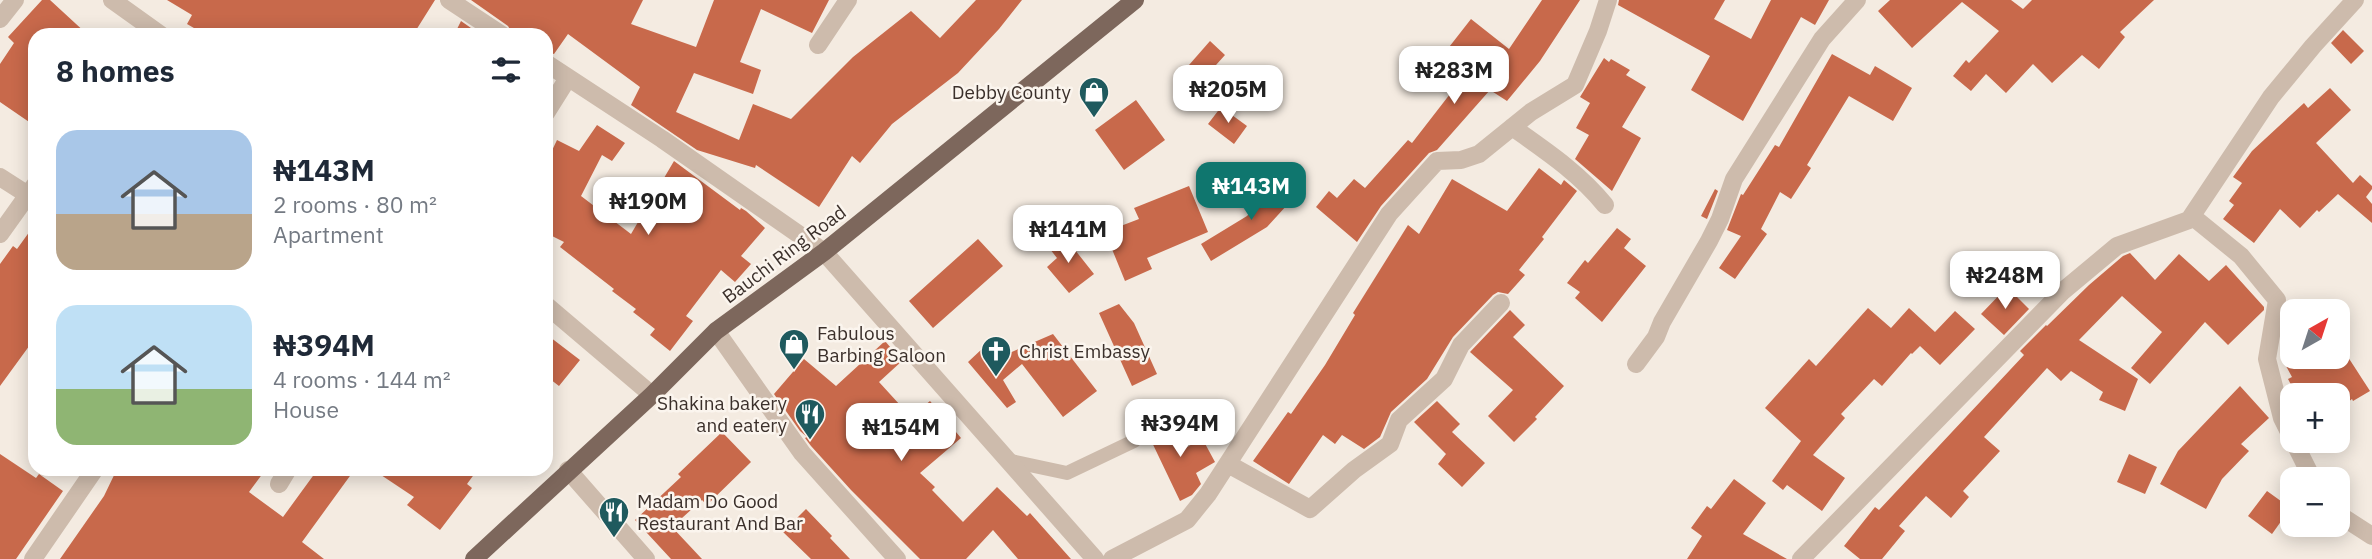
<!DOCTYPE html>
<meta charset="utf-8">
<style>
:root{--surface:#fff;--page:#f6f6f7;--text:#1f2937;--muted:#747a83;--accent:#0f766e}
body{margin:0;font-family:"IBM Plex Sans",sans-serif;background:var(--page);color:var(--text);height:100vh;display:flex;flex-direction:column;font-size:26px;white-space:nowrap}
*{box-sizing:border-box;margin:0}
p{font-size:23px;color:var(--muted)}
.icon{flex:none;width:38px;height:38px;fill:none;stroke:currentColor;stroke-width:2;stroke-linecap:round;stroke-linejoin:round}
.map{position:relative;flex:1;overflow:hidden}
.sheet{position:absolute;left:28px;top:28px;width:525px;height:448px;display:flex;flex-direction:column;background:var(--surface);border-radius:21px;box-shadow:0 4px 18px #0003}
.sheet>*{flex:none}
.needle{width:46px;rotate:39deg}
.fabs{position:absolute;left:2280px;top:299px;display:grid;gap:14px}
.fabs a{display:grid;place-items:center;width:70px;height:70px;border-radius:14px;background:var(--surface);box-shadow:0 4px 18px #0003;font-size:35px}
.price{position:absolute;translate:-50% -60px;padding:0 16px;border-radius:14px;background:#fff;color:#222;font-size:23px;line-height:46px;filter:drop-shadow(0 2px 4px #0008)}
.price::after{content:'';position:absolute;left:50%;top:42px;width:21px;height:16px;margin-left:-10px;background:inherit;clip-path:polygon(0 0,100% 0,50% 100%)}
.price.selected{background:var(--accent);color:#fff}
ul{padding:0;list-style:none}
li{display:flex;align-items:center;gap:21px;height:175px;padding:0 28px}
li span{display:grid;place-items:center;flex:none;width:196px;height:140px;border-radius:21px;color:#555}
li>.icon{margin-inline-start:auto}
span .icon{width:84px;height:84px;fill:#fffc;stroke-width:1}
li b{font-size:30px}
h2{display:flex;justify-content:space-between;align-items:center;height:84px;padding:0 28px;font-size:30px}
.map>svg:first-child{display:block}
.building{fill:#c8694b}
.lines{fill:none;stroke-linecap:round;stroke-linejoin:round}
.service{stroke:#cdbbac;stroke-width:14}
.minor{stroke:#cdbbac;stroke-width:18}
.tertiary{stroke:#cdbbac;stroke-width:18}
.primary{stroke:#7d675c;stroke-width:18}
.labels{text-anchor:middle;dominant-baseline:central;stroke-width:5;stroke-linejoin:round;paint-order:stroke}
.poi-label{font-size:19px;fill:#3b302b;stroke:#fbf5ee;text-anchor:start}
.street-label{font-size:19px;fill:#3b302b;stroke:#fbf5ee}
</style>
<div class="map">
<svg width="2372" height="559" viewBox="0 0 2372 559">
<rect width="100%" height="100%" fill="#f4ebe1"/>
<path class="building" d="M42 0H50L88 35H35V126L0 102V64L14 43 8 37Z
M167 0H435L413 35H206L187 24 192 15Z
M471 0H643L631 24 696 47 714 0H829L812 33 761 9 740 62 761 70 753 94 694 73 676 112 739 140 753 104 791 119 853 57 911 11 940 38 976 0H1022L999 29 958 73 892 124 860 163 852 156 819 207 756 165 755 168 697 150 631 105 640 87 568 34 554 54 546 52V35H513L508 26Z
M1542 0H1580L1540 61 1507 101 1490 90 1437 150 1429 153 1381 206 1357 242 1316 207 1329 191 1337 198 1354 179 1365 188 1408 140 1412 143 1450 94 1436 82 1455 58 1446 51 1471 19 1509 49Z
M1619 0H1725L1714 19 1751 39 1771 0H1829L1815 25 1801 17 1743 121 1691 90 1710 56 1618 5Z
M1890 0H2011L2023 9 2032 0H2154L2120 32 2125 37 2099 69 2082 55 2052 83 2033 64 2006 93 1986 74 1971 91 1953 76 1966 60 1969 63 1999 31 1962 2 1912 48 1878 11Z
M461 21 481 35H454Z
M2343 30 2364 51 2351 64 2331 43Z
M1210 41 1225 55 1189 95 1175 81Z
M1832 54 1870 75 1875 66 1912 88 1893 121 1849 96 1807 165 1811 168 1791 199 1780 192 1761 229 1767 234 1735 279 1719 268 1741 236 1727 230 1741 194 1743 195 1775 145 1779 147Z
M1604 58 1609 62 1611 59 1630 70 1626 75 1646 87 1622 127 1641 138 1612 191 1575 159 1589 135 1576 128 1590 103 1580 97Z
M2330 88 2351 110 2316 143 2353 183 2360 175 2372 186V189L2366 197 2372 204V223L2338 194 2319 212 2317 210 2300 228 2280 209 2254 243 2223 219 2234 205 2229 201 2242 183 2233 177 2252 151 2304 103 2308 108Z
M1136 100 1165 140 1124 170 1095 130Z
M1221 107 1247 126 1234 144 1208 124Z
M597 125 625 143 612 161 602 155 581 196 631 234 674 161 740 210 741 208 746 211 765 228 741 256 751 264 735 282 721 270 686 316 693 321 670 351 650 335 655 329 633 312 636 309 612 291 614 289 560 247 564 242 546 233V163L557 140 579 151Z
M1539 168 1561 185 1564 180 1577 191 1542 237 1544 239 1519 270 1525 275 1508 294 1498 292 1493 295 1453 337 1427 379 1391 412 1380 437 1364 449 1342 435 1335 444 1323 435 1289 484 1253 461 1288 412 1291 414 1325 365 1355 315 1353 313 1408 225 1419 234 1452 179 1507 211Z
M1281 179 1297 194 1267 227 1211 261 1201 244 1247 216Z
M1189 186 1208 232 1147 258 1152 269 1125 281 1105 232 1139 219 1134 208Z
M1715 189 1718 191 1707 219 1701 216Z
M35 224V338L0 386V264L13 246 17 249Z
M1617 228 1631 239 1624 248 1646 266 1602 322 1575 298 1580 292 1567 283 1585 260 1588 263Z
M1064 236 1094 274 1069 293 1047 267 1057 258 1046 244Z
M978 239 1003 266 933 328 909 301Z
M2130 253 2155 280 2179 254 2209 281 2226 265 2264 307V310L2228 345 2205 322 2150 384 2131 368 2162 332 2122 296 2079 340 2138 379 2125 411 2099 400 2103 392 2071 371 2061 381 2047 368 1984 437 2000 451 1963 491 1969 497 1951 518 1926 496 1899 526 1905 531 1882 559H1860L1844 546 1875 507 1879 510 2024 355 2020 351 2046 325 2047 326 2089 285 2123 256Z
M2007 287 2029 309 2004 335 1981 314Z
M1119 304 1134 323 1157 374 1132 386 1099 313Z
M1868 308 1891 328 1909 308 1935 332 1955 311 1975 329 1940 365 1920 346 1912 354 1911 353 1882 386 1874 379 1841 414 1845 418 1813 455 1845 478 1822 511 1787 485 1783 490 1772 481 1801 441 1765 408 1809 359 1816 366Z
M1510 310 1525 325 1513 337 1564 386 1535 417 1537 419 1514 442 1488 416 1513 390 1470 352Z
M546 334 580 360 559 386 546 376Z
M1053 334 1097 391 1063 417 1022 364 1003 380 1016 402 1007 408 968 362 983 348 991 361Z
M885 341 902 361 879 382 911 417 930 401 961 438 920 473 935 487 932 490 963 522 997 487 1027 516 1030 513 1071 559H1018L993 530 966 559H920L851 490 811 446 805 438 807 437 800 431 774 394 804 359 836 386Z
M2281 357H2348L2370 391 2353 401 2352 399 2338 410V396H2297L2288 379 2292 377Z
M2240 386 2269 418 2241 444 2249 451 2222 479 2206 509 2160 484 2178 451Z
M1437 401 1460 424 1452 432 1485 463 1462 487 1438 464 1446 454 1414 422Z
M1171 421 1184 449 1202 438 1215 462 1196 473 1201 484 1192 495 1180 501 1147 432Z
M722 432 751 462 707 505 702 500 672 527 702 559H671L635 520 681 477 678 474Z
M0 454 36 478 39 474 63 491 16 559H0Z
M2129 454 2157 467 2145 494 2117 482Z
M117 469H266L249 492 283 517 318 469H355L302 542 324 559H60L104 496Z
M372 469H478L467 484 472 488 440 530 407 505 414 497Z
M1734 479 1766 503 1743 534 1787 559H1687L1702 536 1691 528 1707 506 1711 509Z
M2267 491 2285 504 2281 509 2287 513 2272 534 2248 516Z
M806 509 832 536 830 538 850 559H811L783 532Z"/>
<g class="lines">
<path class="service" d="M1011 461 1067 473 1134 441"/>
<path class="minor" d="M449 0 502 35
M0 19 15 0
M818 45 848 0
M546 63 662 139 824 252 1095 559
M546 113 568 78
M1512 127C1546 151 1579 173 1605 205
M0 177 28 195
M2189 220 2193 217 2241 256 2277 300 2267 359 2282 418 2313 480
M0 234 35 185
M716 331 802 453 897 559
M1636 364 1656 337 1662 322 1709 241 1720 219 1734 179 1822 39 1857 0
M1228 464 1310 509 1354 470 1390 444 1399 420 1444 379 1461 345 1501 303
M568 470 646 559
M279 484 288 469
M2338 514 2372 536
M33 559 95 469
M1112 559 1187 520 1208 494 1389 214 1437 161 1461 160 1479 154 1531 112 1575 85 1598 31 1608 0
M1801 559 2063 291 2117 246 2189 220 2271 97 2313 46 2355 0"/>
<path class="tertiary" d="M112 0 161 35
M546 305 652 395"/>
<path class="primary" d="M474 559 652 395 716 331 824 252 1135 0"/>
</g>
<defs>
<g id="shop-pin" transform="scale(1.575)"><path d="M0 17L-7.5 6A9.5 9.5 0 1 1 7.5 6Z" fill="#1f5a5e" stroke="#fbf5ee"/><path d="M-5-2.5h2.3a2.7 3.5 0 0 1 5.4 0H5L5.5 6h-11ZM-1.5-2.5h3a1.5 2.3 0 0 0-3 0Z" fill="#fff"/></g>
<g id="church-pin" transform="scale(1.575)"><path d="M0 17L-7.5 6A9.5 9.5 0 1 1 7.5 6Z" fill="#1f5a5e" stroke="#fbf5ee"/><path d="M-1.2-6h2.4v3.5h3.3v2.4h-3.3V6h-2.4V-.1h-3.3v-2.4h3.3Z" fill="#fff"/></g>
<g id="restaurant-pin" transform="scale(1.575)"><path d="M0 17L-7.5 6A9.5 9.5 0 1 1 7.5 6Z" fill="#1f5a5e" stroke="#fbf5ee"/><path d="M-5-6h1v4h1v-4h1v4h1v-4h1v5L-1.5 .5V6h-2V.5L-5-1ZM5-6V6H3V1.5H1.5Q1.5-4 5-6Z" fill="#fff"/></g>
</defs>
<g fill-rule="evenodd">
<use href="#shop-pin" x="1094" y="92"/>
<use href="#shop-pin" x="794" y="344"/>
<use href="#church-pin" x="996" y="351"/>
<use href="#restaurant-pin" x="810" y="414"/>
<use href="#restaurant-pin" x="614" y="512"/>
</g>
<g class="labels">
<g class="poi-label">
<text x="1071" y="92" text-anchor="end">Debby County</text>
<text x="817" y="333">Fabulous<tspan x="817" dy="22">Barbing Saloon</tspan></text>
<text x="1019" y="351">Christ Embassy</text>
<text x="787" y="403" text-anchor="end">Shakina bakery<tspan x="787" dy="22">and eatery</tspan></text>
<text x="637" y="501">Madam Do Good<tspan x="637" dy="22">Restaurant And Bar</tspan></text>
</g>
<g class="street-label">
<text transform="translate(784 254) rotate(-37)">Bauchi Ring Road</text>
</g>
</g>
</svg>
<div class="fabs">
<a><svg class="needle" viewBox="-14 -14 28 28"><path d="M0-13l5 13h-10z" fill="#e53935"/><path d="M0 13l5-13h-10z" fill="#747a83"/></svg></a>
<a>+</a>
<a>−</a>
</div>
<b class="price" style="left:1454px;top:106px">₦283M</b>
<b class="price" style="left:1228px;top:125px">₦205M</b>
<b class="price selected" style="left:1251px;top:222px">₦143M</b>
<b class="price" style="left:648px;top:237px">₦190M</b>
<b class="price" style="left:1068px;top:265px">₦141M</b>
<b class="price" style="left:2005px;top:311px">₦248M</b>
<b class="price" style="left:1180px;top:459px">₦394M</b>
<b class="price" style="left:901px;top:463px">₦154M</b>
<section class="sheet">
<h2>8 homes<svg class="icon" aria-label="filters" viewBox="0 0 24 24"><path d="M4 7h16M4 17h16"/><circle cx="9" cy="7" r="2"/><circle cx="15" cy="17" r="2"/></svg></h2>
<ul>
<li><span style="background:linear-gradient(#a9c7e8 60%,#b9a48a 0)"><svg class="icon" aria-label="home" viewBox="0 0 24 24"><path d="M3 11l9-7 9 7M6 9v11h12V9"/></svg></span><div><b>₦143M</b><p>2 rooms · 80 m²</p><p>Apartment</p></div></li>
<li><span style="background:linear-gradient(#bfe0f5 60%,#8fb573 0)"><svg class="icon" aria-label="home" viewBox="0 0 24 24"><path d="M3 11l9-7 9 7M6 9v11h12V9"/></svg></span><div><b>₦394M</b><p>4 rooms · 144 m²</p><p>House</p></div></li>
</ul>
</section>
</div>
